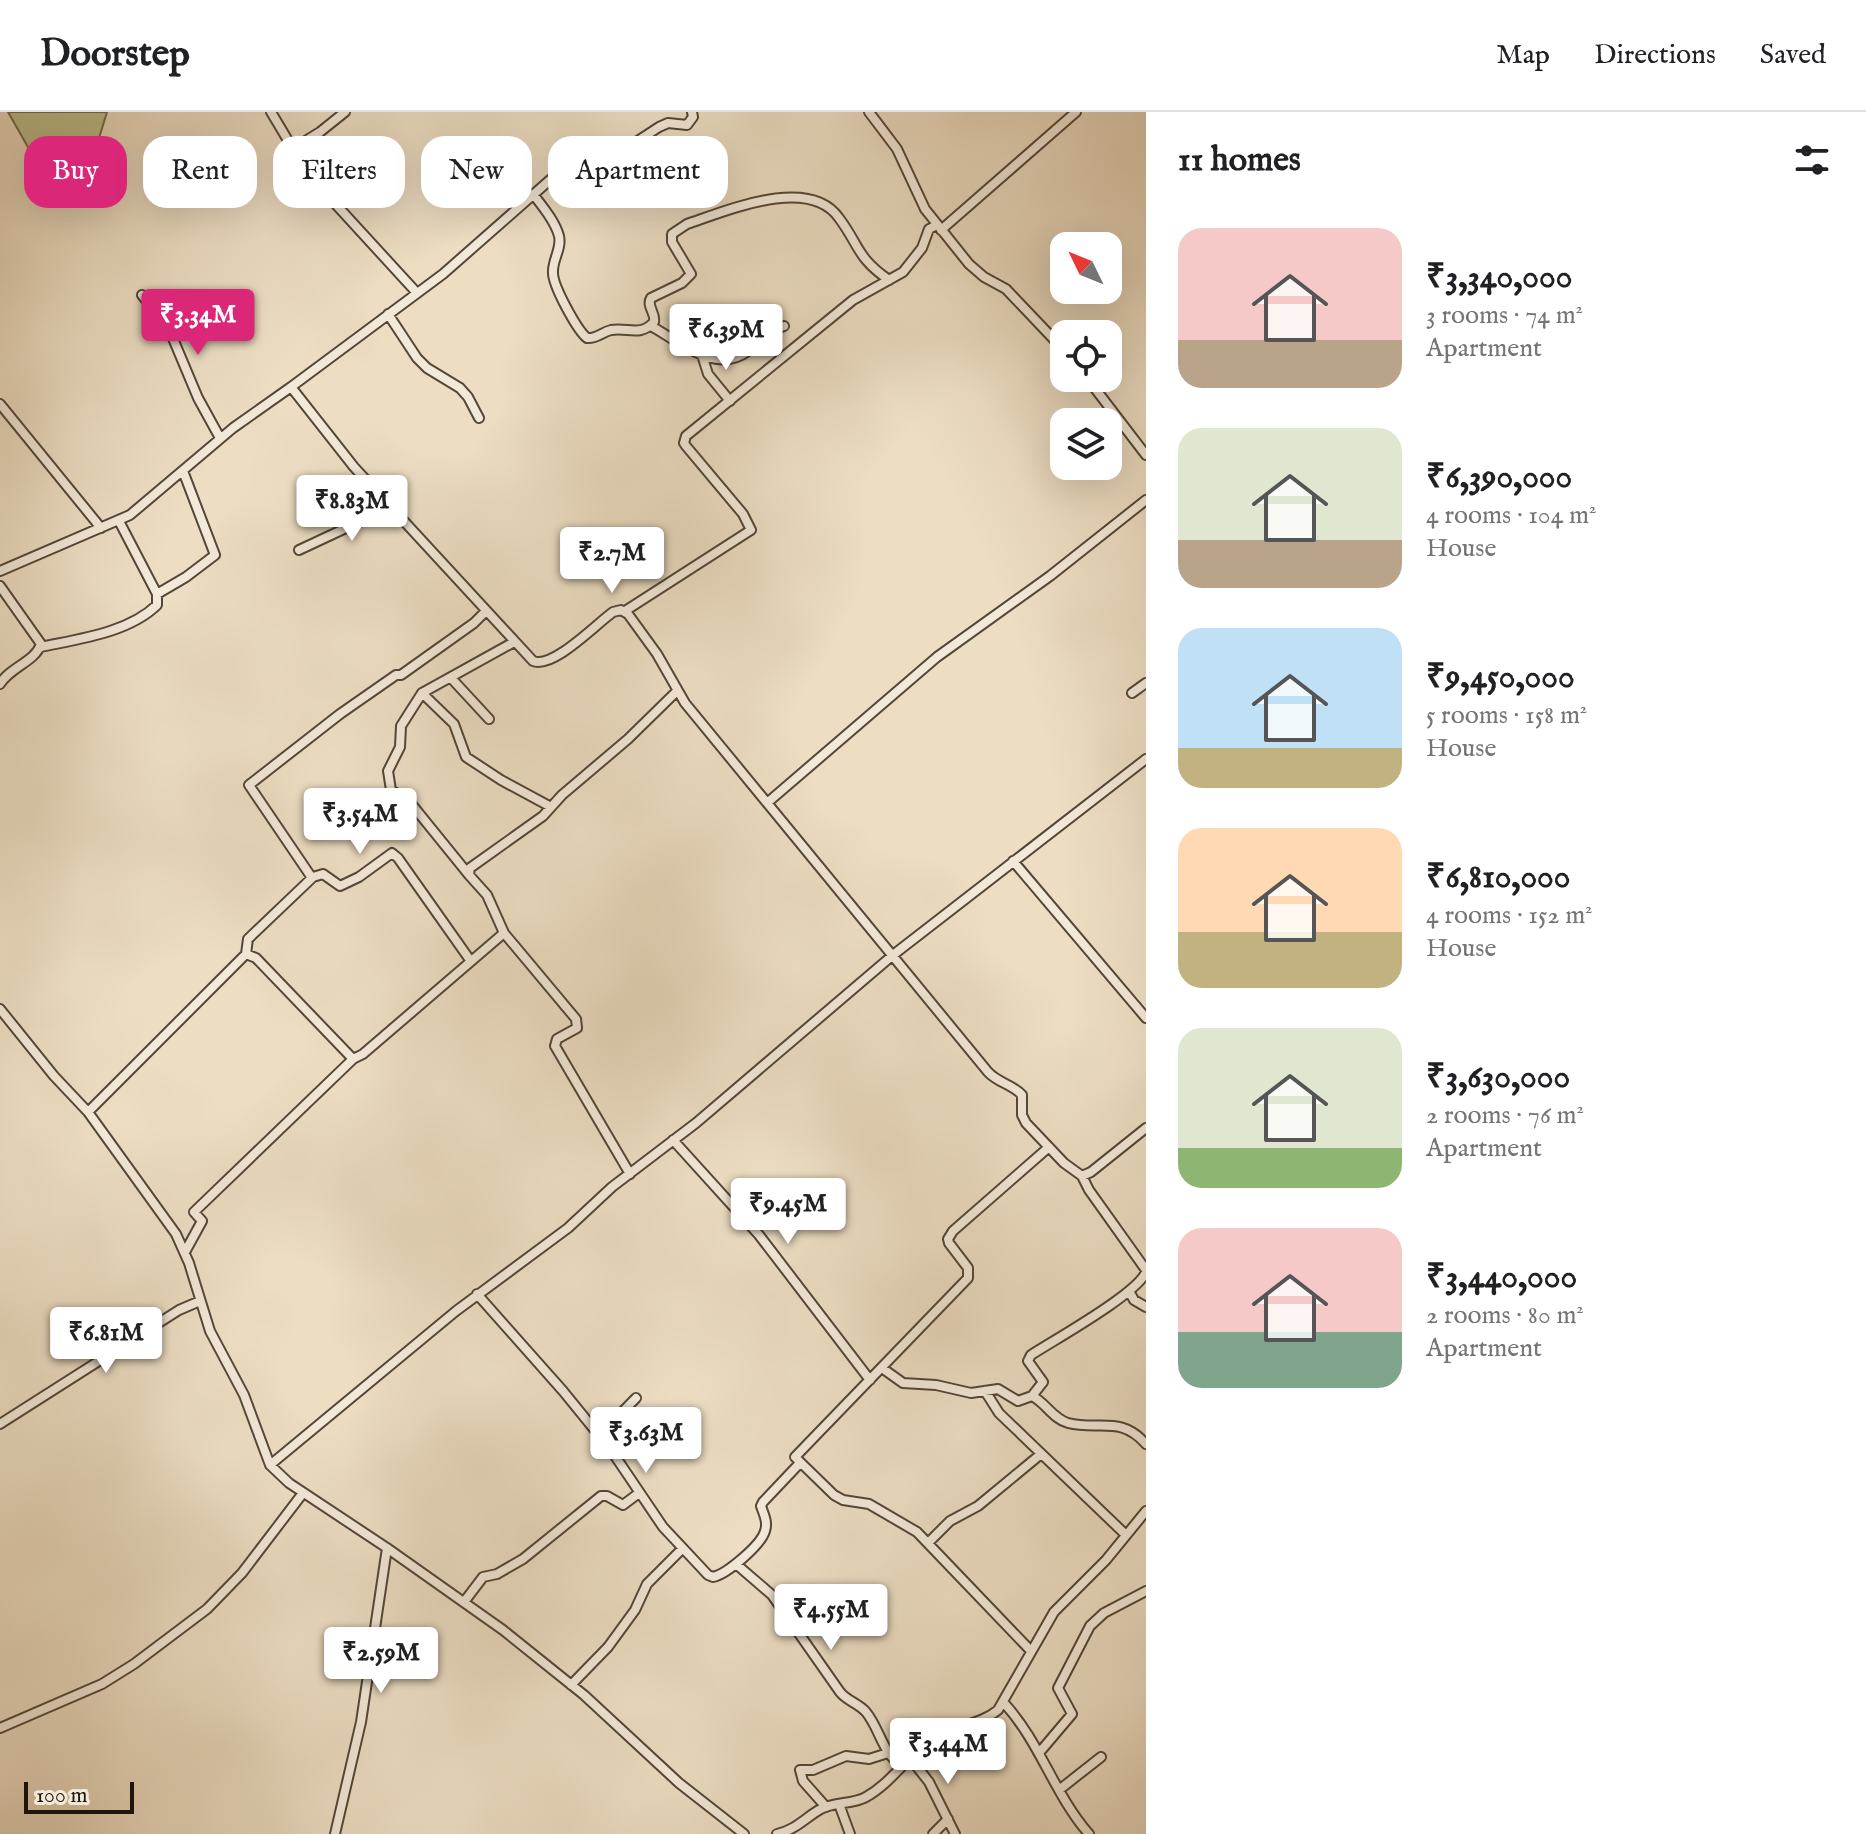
<!DOCTYPE html>
<meta charset="utf-8">
<style>
:root{--surface:#fff;--page:#f6f6f6;--text:#202124;--muted:#757577;--line:#e0e0e0;--accent:#db2777}
body{margin:0;font-family:"IM FELL English",serif;background:var(--page);color:var(--text);height:100vh;display:flex;flex-direction:column;font-size:30px;white-space:nowrap}
*{box-sizing:border-box;margin:0}
p{font-size:26px;color:var(--muted)}
.icon{flex:none;width:44px;height:44px;fill:none;stroke:currentColor;stroke-width:2;stroke-linecap:round;stroke-linejoin:round}
.map{position:relative;flex:1;overflow:hidden}
.drawer{display:flex;flex-direction:column;background:var(--surface);width:720px}
.drawer>*{flex:none}
.guide{position:absolute;left:24px;top:24px;width:760px;height:72px;display:flex;gap:16px}
.needle{width:52px;rotate:313deg}
.tools{position:absolute;left:1050px;top:120px;display:grid;gap:16px}
.tools a{display:grid;place-items:center;width:72px;height:72px;border-radius:16px;background:var(--surface);box-shadow:0 8px 32px #0002;font-size:40px}
.scale{position:absolute;left:24px;bottom:20px;width:110px;box-sizing:border-box;padding-left:8px;border:4px solid #21140b;border-top:0;font-size:22px;line-height:28px;white-space:nowrap;color:#21140b;-webkit-text-stroke:6px #f3e9d8;paint-order:stroke}
.price{position:absolute;translate:-50% -68px;padding:0 18px;border-radius:8px;background:#fff;color:#222;font-size:26px;line-height:52px;filter:drop-shadow(0 2px 4px #0008)}
.price::after{content:'';position:absolute;left:50%;top:48px;width:24px;height:18px;margin-left:-12px;background:inherit;clip-path:polygon(0 0,100% 0,50% 100%)}
.price.current{background:var(--accent);color:#fff}
ul{padding:0;list-style:none}
li{display:flex;align-items:center;gap:24px;height:200px;padding:0 32px}
li span{display:grid;place-items:center;flex:none;width:224px;height:160px;border-radius:24px;color:#555}
li>.icon{margin-inline-start:auto}
span .icon{width:96px;height:96px;fill:#fffc;stroke-width:1}
li b{font-size:34px}
h2{display:flex;justify-content:space-between;align-items:center;height:96px;padding:0 32px;font-size:34px}
.chip{padding:0 28px;border-radius:24px;background:var(--surface);box-shadow:0 8px 32px #0002;font-size:28px;line-height:72px}
.chip.current{background:var(--accent);color:#fff}
header{display:flex;align-items:center;gap:48px;box-sizing:border-box;height:112px;padding:0 40px;background:var(--surface);border-bottom:2px solid var(--line)}
header strong{font-size:38px}
nav{display:flex;gap:44px;margin-inline-start:auto;font-size:28px}
main{display:flex;flex:1;min-height:0}
.map>svg:first-child{display:block}
.green{fill:#bfbf8e;stroke:#706a4c;stroke-width:2}
.lines{fill:none;stroke-linecap:round;stroke-linejoin:round}
.street-casing{stroke:#544639;stroke-width:12}
.street{stroke:#f3e9d8;stroke-width:8}
</style>
<header>
<strong>Doorstep</strong>
<nav><a>Map</a><a>Directions</a><a>Saved</a></nav>
</header>
<main>
<div class="map">
<svg width="1146" height="1722" viewBox="0 0 1146 1722">
<rect width="100%" height="100%" fill="#ecddc3"/>
<filter id="stains"><feTurbulence type="fractalNoise" baseFrequency=".0025" numOctaves="4"/><feColorMatrix values="0 0 0 0 .2 0 0 0 0 .09 0 0 0 0 .02 0 0 0 .5 -.17"/></filter>
<radialGradient id="worn" r=".72"><stop offset=".6" stop-color="#630" stop-opacity="0"/><stop offset="1" stop-color="#630" stop-opacity=".3"/></radialGradient>
<path class="green" d="M8 0H107L96 36 49 72Z"/>
<g class="lines">
<g class="street-casing">
<path id="street" d="M271 0 308 62 417 181
M869 0 897 37 925 97 969 152 984 165 1006 177 1064 238
M291 38 320 20 345 0
M533 82C542 94 555 109 559 124 562 137 552 148 553 161 553 174 577 218 587 226 597 227 602 220 611 218 628 215 640 225 654 210 656 201 646 194 651 186L682 171 691 162 672 130V122L687 112C726 99 809 63 839 106 860 134 856 145 889 168
M941 118 1076 0
M142 183 169 217 198 286 220 326
M388 202 417 246 427 256 460 276 468 285 479 306
M651 214C680 230 716 263 748 239 761 229 768 219 784 214
M702 243 708 262 730 289
M1087 266 1146 343
M291 275 443 162 559 60 569 57 587 62 659 15 668 11 687 13 693 5 692 0
M0 292 101 416
M299 438 391 395
M0 459 130 403 233 316 291 275 354 355 533 549C553 557 595 513 613 500L621 498 628 502 657 542 685 591 988 960C998 971 1012 972 1022 983V1003L1026 1011 1064 1051 1082 1064 1091 1060 1146 1016
M0 474 41 532C35 550 10 555 0 572
M157 482 186 465 215 443 183 359
M625 499 751 418 743 402 686 334 684 331 686 324 853 188 903 160 922 136 929 117 937 113
M41 535C78 527 128 521 157 493V482L119 409
M452 567 489 607
M422 581 454 612 466 645 501 668 551 695
M1132 581 1146 571
M767 691 937 545 1050 464 1146 388
M1013 749 1146 906
M469 763 409 689 391 678 388 659 400 635 401 614 422 581 514 530
M312 766 249 673 340 602 396 563H401L474 511 486 499
M504 821 487 783 469 763 470 756 543 704 562 683 628 627 676 580
M246 842 248 827 313 765 323 762 340 774 359 765 392 741 398 746 470 848
M0 897 54 964 88 1000 176 1122 189 1151 210 1219 244 1283 270 1353 289 1371 387 1436 503 1518 584 1583 679 1671 744 1722
M88 1000 246 842 256 846 353 947 363 942 504 821 576 907 577 916 557 927 555 934 630 1062
M673 1028 759 1123 870 1268
M1082 1064 1089 1078 1146 1158
M185 1140 202 1109 194 1100 353 947
M1129 1179 1134 1188 1146 1195
M477 1182 563 1279 611 1338 663 1415 708 1463 713 1465C727 1462 761 1433 765 1419 768 1410 764 1403 761 1394L763 1390 799 1352
M882 1256 903 1271 936 1273 971 1281 998 1277 1018 1289 1032 1284C1045 1290 1053 1307 1068 1311 1100 1319 1120 1303 1146 1332
M985 1279 999 1301 1126 1423
M1032 1284 1043 1270 1028 1249 1031 1243C1054 1228 1137 1182 1146 1160
M0 1312 179 1198 200 1189
M599 1324 636 1286
M270 1353 456 1199 568 1116 612 1075 696 1011 893 843 1146 647
M928 1431 950 1409 978 1394 1041 1342
M736 1452 772 1483 840 1580C847 1589 858 1591 866 1600 880 1617 882 1641 902 1654
M464 1490 483 1465 497 1462 523 1447 601 1384H607L623 1393 639 1381
M1031 1539 917 1420 869 1392 843 1388 834 1383 795 1345 968 1166V1156L949 1131 948 1127 953 1119 1049 1035
M571 1573 608 1535 635 1498 647 1472 682 1437
M1004 1591C1040 1630 1054 1682 1089 1722
M0 1616 102 1572 134 1552 207 1497 242 1461 303 1381
M1039 1641 1072 1602 1058 1576 1090 1514 1104 1501 1146 1479
M910 1646 929 1670 955 1722
M1059 1678 1101 1645
M839 1692 850 1722
M826 1695 803 1669 800 1658H813L846 1644 869 1647 888 1641
M335 1722 361 1610 387 1436
M777 1722C795 1718 804 1707 819 1698 833 1689 852 1693 866 1685 893 1670 909 1641 936 1625 955 1613 980 1613 998 1598L1054 1500 1106 1448 1146 1399
M933 1722 948 1707"/>
</g>
<use href="#street" class="street"/>
</g>
<rect width="100%" height="100%" filter="url(#stains)"/>
<rect width="100%" height="100%" fill="url(#worn)"/>
</svg>
<div class="tools">
<a><svg class="needle" viewBox="-14 -14 28 28"><path d="M0-13l5 13h-10z" fill="#e53935"/><path d="M0 13l5-13h-10z" fill="#757577"/></svg></a>
<a><svg class="icon" aria-label="locate" viewBox="0 0 24 24"><circle cx="12" cy="12" r="6"/><path d="M12 2v4M12 18v4M2 12h4M18 12h4"/></svg></a>
<a><svg class="icon" aria-label="layers" viewBox="0 0 24 24"><path d="M12 4l9 5-9 5-9-5zM3 14l9 5 9-5"/></svg></a>
</div>
<div class="scale">100 m</div>
<b class="price current" style="left:198px;top:245px">₹3.34M</b>
<b class="price" style="left:726px;top:260px">₹6.39M</b>
<b class="price" style="left:352px;top:431px">₹8.83M</b>
<b class="price" style="left:612px;top:483px">₹2.7M</b>
<b class="price" style="left:360px;top:744px">₹3.54M</b>
<b class="price" style="left:788px;top:1134px">₹9.45M</b>
<b class="price" style="left:106px;top:1263px">₹6.81M</b>
<b class="price" style="left:646px;top:1363px">₹3.63M</b>
<b class="price" style="left:831px;top:1540px">₹4.55M</b>
<b class="price" style="left:381px;top:1583px">₹2.59M</b>
<b class="price" style="left:948px;top:1674px">₹3.44M</b>
<div class="guide">
<a class="chip current">Buy</a>
<a class="chip">Rent</a>
<a class="chip">Filters</a>
<a class="chip">New</a>
<a class="chip">Apartment</a>
</div>
</div>
<section class="drawer">
<h2>11 homes<svg class="icon" aria-label="filters" viewBox="0 0 24 24"><path d="M4 7h16M4 17h16"/><circle cx="9" cy="7" r="2"/><circle cx="15" cy="17" r="2"/></svg></h2>
<ul>
<li><span style="background:linear-gradient(#f6c9c9 70%,#b9a48a 0)"><svg class="icon" aria-label="home" viewBox="0 0 24 24"><path d="M3 11l9-7 9 7M6 9v11h12V9"/></svg></span><div><b>₹3,340,000</b><p>3 rooms · 74 m²</p><p>Apartment</p></div></li>
<li><span style="background:linear-gradient(#dfe7d0 70%,#b9a48a 0)"><svg class="icon" aria-label="home" viewBox="0 0 24 24"><path d="M3 11l9-7 9 7M6 9v11h12V9"/></svg></span><div><b>₹6,390,000</b><p>4 rooms · 104 m²</p><p>House</p></div></li>
<li><span style="background:linear-gradient(#bfe0f5 75%,#c2b280 0)"><svg class="icon" aria-label="home" viewBox="0 0 24 24"><path d="M3 11l9-7 9 7M6 9v11h12V9"/></svg></span><div><b>₹9,450,000</b><p>5 rooms · 158 m²</p><p>House</p></div></li>
<li><span style="background:linear-gradient(#ffd9b3 65%,#c2b280 0)"><svg class="icon" aria-label="home" viewBox="0 0 24 24"><path d="M3 11l9-7 9 7M6 9v11h12V9"/></svg></span><div><b>₹6,810,000</b><p>4 rooms · 152 m²</p><p>House</p></div></li>
<li><span style="background:linear-gradient(#dfe7d0 75%,#8fb573 0)"><svg class="icon" aria-label="home" viewBox="0 0 24 24"><path d="M3 11l9-7 9 7M6 9v11h12V9"/></svg></span><div><b>₹3,630,000</b><p>2 rooms · 76 m²</p><p>Apartment</p></div></li>
<li><span style="background:linear-gradient(#f6c9c9 65%,#7fa58c 0)"><svg class="icon" aria-label="home" viewBox="0 0 24 24"><path d="M3 11l9-7 9 7M6 9v11h12V9"/></svg></span><div><b>₹3,440,000</b><p>2 rooms · 80 m²</p><p>Apartment</p></div></li>
</ul>
</section>
</main>
